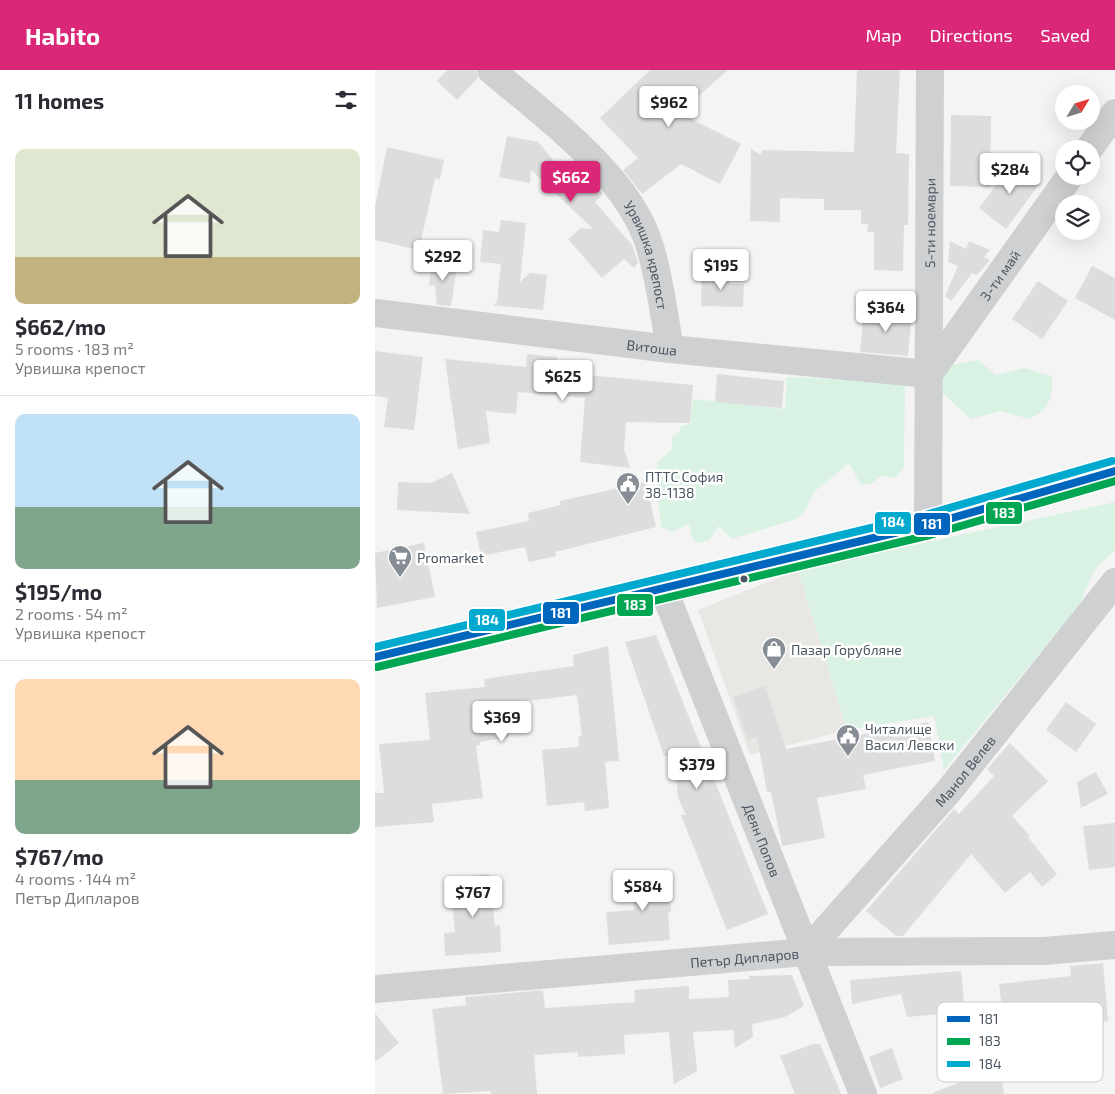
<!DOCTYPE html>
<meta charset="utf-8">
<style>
:root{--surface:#fff;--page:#f2f2f3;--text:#2b2b33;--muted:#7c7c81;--line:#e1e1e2;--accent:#db2777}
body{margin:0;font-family:"Exo 2",sans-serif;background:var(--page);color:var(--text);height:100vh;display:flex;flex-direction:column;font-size:19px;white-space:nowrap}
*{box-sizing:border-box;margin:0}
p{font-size:16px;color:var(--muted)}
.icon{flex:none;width:28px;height:28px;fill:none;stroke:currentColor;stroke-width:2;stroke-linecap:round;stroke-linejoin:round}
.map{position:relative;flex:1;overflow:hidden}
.panel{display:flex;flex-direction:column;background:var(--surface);width:375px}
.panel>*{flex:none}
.needle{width:32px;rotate:52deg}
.tools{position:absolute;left:680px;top:15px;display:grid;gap:10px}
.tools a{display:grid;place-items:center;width:45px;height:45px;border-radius:50%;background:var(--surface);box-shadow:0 5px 20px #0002;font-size:25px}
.price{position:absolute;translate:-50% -42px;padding:0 11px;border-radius:5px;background:#fff;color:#222;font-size:16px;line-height:32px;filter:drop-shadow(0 1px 2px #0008)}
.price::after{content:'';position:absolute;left:50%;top:30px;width:15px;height:11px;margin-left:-8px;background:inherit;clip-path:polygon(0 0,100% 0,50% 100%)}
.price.on{background:var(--accent);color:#fff}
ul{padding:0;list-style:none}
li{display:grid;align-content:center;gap:10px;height:265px;padding:0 15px}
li+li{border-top:1px solid var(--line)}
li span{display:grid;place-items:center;height:155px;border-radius:10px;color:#555}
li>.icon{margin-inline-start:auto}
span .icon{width:90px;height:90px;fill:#fffc;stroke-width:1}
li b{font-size:21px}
h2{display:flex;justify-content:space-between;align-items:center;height:60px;padding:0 15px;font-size:21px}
header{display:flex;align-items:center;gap:30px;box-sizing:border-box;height:70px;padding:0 25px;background:var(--accent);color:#fff}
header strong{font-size:24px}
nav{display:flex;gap:28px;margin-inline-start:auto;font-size:18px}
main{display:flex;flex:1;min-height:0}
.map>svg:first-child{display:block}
.commercial{fill:#e8e7e3}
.green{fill:#d9f2e3}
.building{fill:#ddddde}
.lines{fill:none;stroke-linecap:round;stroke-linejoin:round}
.minor{stroke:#ced0d2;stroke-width:28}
.major{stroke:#caced1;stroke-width:28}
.bus-1-casing{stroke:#fff;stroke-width:11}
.bus-2-casing{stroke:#fff;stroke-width:11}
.bus-3-casing{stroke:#fff;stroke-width:11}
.bus-1{stroke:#0065bd;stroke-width:8}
.bus-2{stroke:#00a651;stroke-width:8}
.bus-3{stroke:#00a9ce;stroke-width:8}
.bus-dot{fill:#4a5661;stroke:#fff;stroke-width:2}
.labels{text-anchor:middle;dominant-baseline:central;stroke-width:5;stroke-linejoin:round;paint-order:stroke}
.street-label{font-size:14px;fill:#4a5661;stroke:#fff}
.poi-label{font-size:14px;fill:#4a5661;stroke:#fff;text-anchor:start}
.key{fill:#fff;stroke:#c9ccd0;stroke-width:1}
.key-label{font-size:14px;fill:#4a5661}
.line-badge{stroke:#fff;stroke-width:2}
.badge-label{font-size:14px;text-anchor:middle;font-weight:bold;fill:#fff}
</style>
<header>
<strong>Habito</strong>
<nav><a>Map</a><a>Directions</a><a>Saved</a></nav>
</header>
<main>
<section class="panel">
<h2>11 homes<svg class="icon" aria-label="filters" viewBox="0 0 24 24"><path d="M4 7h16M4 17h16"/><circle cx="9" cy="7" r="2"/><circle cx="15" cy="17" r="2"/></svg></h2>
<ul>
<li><span style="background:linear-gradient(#dfe7d0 70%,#c2b280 0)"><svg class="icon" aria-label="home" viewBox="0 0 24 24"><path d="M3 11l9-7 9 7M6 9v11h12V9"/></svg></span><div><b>$662/mo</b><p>5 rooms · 183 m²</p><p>Урвишка крепост</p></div></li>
<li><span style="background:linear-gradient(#bfe0f5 60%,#7fa58c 0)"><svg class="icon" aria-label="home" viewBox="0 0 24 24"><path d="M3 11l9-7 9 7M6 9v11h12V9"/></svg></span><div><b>$195/mo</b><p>2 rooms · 54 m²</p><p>Урвишка крепост</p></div></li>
<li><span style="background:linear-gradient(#ffd9b3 65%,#7fa58c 0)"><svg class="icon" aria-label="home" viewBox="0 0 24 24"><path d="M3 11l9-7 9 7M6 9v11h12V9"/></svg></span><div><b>$767/mo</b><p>4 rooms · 144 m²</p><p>Петър Дипларов</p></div></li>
</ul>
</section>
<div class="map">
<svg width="740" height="1024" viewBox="0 0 740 1024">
<rect width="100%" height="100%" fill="#f4f4f4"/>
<path class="commercial" d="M423 500 472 660 375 685 323 540Z"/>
<path class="green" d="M603 290 621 305 649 298 677 306C677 328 676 339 654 349L626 341 596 349 564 320 572 296Z
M412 307 530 312 529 398 520 408 506 406 497 413 487 415C480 409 481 400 473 394L440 421 430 441 421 449 357 469 344 456 334 470 321 473 317 468 314 454 297 462 286 457 281 410 283 392 297 379V367L304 363 306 356 315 354 318 329 410 339Z
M740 432V480L720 499 704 535 569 700 559 646 472 660 423 500Z"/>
<path class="building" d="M72 0H101L103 8 82 30 62 11Z
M275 0H353L304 43 366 74 345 114 306 94 267 124 248 100 263 88 225 48Z
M482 0H525L521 83 534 84 533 155H529L528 201 499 200V162H492L493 154H486V140H449V129L405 128V152L375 151 376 79 386 85 387 80 479 82Z
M576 45 616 46 615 117 575 116Z
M132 66 163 72 190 104 200 93 228 124 220 132 257 175 263 193 259 198 249 189 227 208 193 169 206 158 218 159 156 100 155 113 124 107Z
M12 77 69 90 65 109 60 108 44 180 0 170V137Z
M639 92 666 112 631 159 604 138Z
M126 150 151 153 145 212 155 203 172 205 168 240 118 235 122 232 126 194 105 192 108 160 124 162Z
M575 171 591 179 594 171 615 180 609 187 615 190 602 205 597 203 576 231 570 226 583 196 573 192Z
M57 191 82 195 76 236 62 235 60 215 54 216Z
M717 196 740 208V250L700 228Z
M327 202H355V214H369L368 237 326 236Z
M663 211 693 231 667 269 637 249Z
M489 239 537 244 533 286 485 282Z
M0 281 48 287 39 360 9 357 13 328 0 326Z
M152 284 182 287 180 302 318 315 315 353 251 352 249 379 255 398 205 392 210 328 143 322 141 344 111 341 115 373 83 379 70 289 151 297Z
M342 304 409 311 407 338 340 332Z
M77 403 95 444 22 440 23 412 56 413Z
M271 412 281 457 180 482 181 486 154 492 150 477 106 486 101 462 154 451 153 443 186 435 185 431Z
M49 473 60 527 2 538 0 483Z
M281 565 393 844 352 860 306 745H311L303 728 299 685 289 686 250 572Z
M233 576 244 691 230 692 234 738 210 741 209 732 172 736 167 680 204 677 203 667 207 666 202 625 136 633 138 646 131 648 134 667 105 672V675L101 676 108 728 57 734 59 752 0 757V723H9L4 674 55 670 50 623 110 617 109 609 199 596 198 585Z
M390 616 411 679 553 652 560 691 488 705 491 719 442 728 450 768 407 776 396 722H392L382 667 373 670 358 627Z
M691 632 721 654 701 682 671 660Z
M635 673 673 711 637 746 655 766 653 767 682 804 667 817 655 802 630 823 596 784 528 866H521L491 841 579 739 584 744 619 706 612 699Z
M721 702 733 724 706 738 702 712Z
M740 753V797L714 800 708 756Z
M292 800 296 842H293L295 870 234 875 231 842 259 840 255 804Z
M114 804 120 856 125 855 126 882 70 886 69 863 80 862 75 808Z
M728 893 733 951 630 962 624 914 696 906 695 896Z
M586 901 590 942 532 947 526 924 477 934 475 910Z
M417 905 429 936 410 947 377 954 378 967 360 978 358 960 318 962 322 1001 299 1014 294 962 249 965 250 984 203 987V982L159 985 162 1024H116V1021L68 1024 57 939 91 935 90 927 168 920 170 938 260 932 259 920 314 916V929L354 927 353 910 374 909V906Z
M0 943 24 973 0 992Z
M438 974H445L466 1024H420L405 986Z
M623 977 629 1024H559V1022L599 1007 590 981Z
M517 978 528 1009 505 1018 494 987Z"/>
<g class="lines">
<g class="minor">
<path id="s1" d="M116 0C170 46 255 107 275 177 285 210 289 245 295 279"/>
<path d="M714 79 740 43"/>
<path id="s2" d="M0 243 295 279 554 304 695 106"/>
<path id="s3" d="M553 455 555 0"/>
<path id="s4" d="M288 518 488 1024"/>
<path id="s5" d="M431 882 573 722 740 512"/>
<path id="s6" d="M0 919 431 882 669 881 740 875"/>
</g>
<path class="major" d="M0 587 553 455 740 401"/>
<g class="bus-1-casing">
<path id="bus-1" d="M0 587 553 455 740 401"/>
</g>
<g class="bus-2-casing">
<path id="bus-2" d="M2 597 555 465 740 411"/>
</g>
<g class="bus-3-casing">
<path id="bus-3" d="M0 577 550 445 737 391"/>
</g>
<use href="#bus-1" class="bus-1"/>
<use href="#bus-2" class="bus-2"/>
<use href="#bus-3" class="bus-3"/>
</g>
<defs>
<g id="civic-pin" transform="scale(1.25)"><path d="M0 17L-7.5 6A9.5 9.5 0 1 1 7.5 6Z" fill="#868d94" stroke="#fff"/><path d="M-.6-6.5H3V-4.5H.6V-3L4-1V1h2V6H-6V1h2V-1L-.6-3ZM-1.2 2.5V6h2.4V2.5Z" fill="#fff"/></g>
<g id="supermarket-pin" transform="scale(1.25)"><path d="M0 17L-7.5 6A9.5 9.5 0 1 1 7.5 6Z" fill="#868d94" stroke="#fff"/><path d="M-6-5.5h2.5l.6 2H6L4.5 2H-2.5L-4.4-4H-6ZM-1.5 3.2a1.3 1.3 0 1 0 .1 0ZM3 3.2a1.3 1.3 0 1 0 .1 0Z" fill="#fff"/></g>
<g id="shop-pin" transform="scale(1.25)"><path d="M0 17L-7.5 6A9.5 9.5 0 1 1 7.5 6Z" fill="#868d94" stroke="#fff"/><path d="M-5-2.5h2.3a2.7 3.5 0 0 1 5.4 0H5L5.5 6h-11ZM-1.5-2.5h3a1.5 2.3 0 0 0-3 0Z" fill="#fff"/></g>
</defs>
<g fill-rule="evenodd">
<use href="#civic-pin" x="253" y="414"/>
<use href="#supermarket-pin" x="25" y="487"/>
<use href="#shop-pin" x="399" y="579"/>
<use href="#civic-pin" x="473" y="666"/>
</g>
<circle class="bus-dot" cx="369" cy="509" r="4.5"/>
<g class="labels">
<g class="street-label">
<text stroke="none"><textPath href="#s3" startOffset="302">5-ти ноември</textPath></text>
<text stroke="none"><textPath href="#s1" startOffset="248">Урвишка крепост</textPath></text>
<text stroke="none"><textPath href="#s2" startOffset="679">3-ти май</textPath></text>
<text stroke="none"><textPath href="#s2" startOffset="279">Витоша</textPath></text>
<text stroke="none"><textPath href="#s5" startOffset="241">Манол Велев</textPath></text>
<text stroke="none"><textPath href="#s4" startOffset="271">Деян Попов</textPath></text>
<text stroke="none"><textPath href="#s6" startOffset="371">Петър Дипларов</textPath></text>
</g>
<g class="poi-label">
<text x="270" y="406">ПТТС София<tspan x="270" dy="16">38-1138</tspan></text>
<text x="42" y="487">Promarket</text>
<text x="416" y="579">Пазар Горубляне</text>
<text x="490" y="658">Читалище<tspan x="490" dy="16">Васил Левски</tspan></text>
</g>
</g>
<rect x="562" y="932" width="166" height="80" rx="8" class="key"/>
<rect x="572" y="946" width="23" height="6" fill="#0065bd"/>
<rect x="572" y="968" width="23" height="7" fill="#00a651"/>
<rect x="572" y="991" width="23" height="6" fill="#00a9ce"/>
<g class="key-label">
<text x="604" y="954">181</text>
<text x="604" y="976">183</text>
<text x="604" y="999">184</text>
</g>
<g class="line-badge">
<rect x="610" y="431" width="38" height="24" rx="5" fill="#00a651"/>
<rect x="499" y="441" width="38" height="24" rx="5" fill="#00a9ce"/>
<rect x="538" y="442" width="38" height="24" rx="5" fill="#0065bd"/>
<rect x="241" y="523" width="38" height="24" rx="5" fill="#00a651"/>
<rect x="167" y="531" width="38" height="24" rx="5" fill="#0065bd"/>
<rect x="93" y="538" width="38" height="24" rx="5" fill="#00a9ce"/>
</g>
<g class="badge-label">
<text x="629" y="448">183</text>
<text x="518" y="457">184</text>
<text x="557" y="459">181</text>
<text x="260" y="540">183</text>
<text x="186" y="548">181</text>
<text x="112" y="555">184</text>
</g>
</svg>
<div class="tools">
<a><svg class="needle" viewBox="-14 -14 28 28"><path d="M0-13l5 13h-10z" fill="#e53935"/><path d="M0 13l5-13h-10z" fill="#7c7c81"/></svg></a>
<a><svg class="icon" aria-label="locate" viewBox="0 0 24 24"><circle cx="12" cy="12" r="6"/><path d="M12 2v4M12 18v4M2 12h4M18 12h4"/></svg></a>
<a><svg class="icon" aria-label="layers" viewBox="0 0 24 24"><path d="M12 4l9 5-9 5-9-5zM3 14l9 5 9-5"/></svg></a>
</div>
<b class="price" style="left:294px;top:58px">$962</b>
<b class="price" style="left:635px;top:125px">$284</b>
<b class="price on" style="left:196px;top:133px">$662</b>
<b class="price" style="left:68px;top:212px">$292</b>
<b class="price" style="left:346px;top:221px">$195</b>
<b class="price" style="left:511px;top:263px">$364</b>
<b class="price" style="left:188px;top:332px">$625</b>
<b class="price" style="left:127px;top:673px">$369</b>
<b class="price" style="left:322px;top:720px">$379</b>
<b class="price" style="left:268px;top:842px">$584</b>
<b class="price" style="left:98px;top:848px">$767</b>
</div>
</main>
